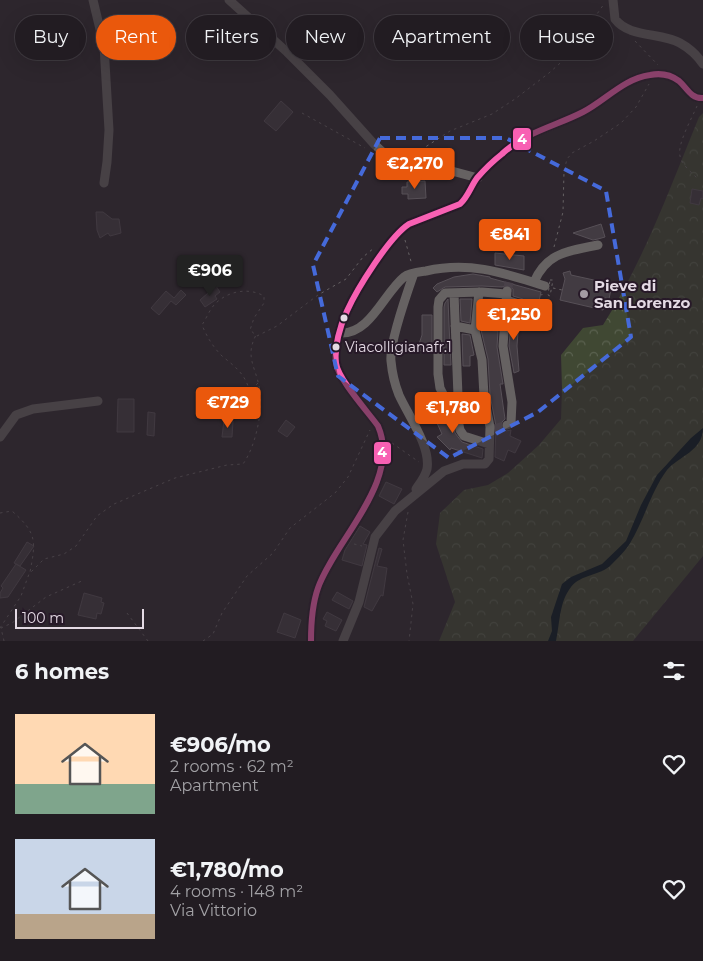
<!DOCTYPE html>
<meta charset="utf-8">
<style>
:root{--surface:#221c22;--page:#2e292f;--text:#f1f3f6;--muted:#a2a1a5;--line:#3f3a40;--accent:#ea580c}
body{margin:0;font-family:Montserrat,sans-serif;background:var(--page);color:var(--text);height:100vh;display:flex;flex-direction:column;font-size:19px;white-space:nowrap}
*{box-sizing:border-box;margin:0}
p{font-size:16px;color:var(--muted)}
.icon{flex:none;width:28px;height:28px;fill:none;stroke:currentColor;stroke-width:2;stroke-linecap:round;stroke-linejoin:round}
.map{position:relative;height:641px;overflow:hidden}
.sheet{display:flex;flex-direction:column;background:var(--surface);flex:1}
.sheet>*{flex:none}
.top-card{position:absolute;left:15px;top:15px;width:674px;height:45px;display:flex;gap:10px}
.scale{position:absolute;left:15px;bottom:12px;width:129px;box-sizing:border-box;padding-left:5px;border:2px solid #e4dae4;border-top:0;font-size:14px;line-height:18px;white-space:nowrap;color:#e4dae4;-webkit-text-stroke:4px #271928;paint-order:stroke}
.price{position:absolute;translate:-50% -42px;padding:0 11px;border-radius:5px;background:var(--accent);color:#fff;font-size:16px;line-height:32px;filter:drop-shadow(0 1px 2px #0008)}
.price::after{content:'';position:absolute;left:50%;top:30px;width:15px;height:11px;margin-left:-8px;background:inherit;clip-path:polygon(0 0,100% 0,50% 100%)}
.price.selected{background:#222;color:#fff}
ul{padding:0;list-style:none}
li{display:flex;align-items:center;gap:15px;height:125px;padding:0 15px}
li span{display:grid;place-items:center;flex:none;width:140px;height:100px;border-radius:0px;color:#555}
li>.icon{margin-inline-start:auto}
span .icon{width:60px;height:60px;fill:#fffc;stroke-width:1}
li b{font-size:21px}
h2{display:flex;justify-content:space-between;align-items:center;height:60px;padding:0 15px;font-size:21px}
.pill{padding:0 18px;border-radius:22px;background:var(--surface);box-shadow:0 5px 20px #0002,0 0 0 1px var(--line);font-size:18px;line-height:45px}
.pill.selected{background:var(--accent);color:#fff}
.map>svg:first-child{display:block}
.forest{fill:url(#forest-crowns)}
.water{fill:#04151d}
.building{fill:#423b42;stroke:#575057}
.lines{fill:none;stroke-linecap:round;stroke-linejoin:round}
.minor-tunnel{stroke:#494149;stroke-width:9;stroke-dasharray:9 4.5;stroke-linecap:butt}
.path{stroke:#666264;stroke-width:1;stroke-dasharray:2.5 4;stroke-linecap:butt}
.minor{stroke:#666262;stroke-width:9}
.bus-1-casing{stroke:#271928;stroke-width:10}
.bus-1{stroke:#f860b3;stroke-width:6}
.marked{fill:none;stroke:#456ada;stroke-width:4;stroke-dasharray:10 6;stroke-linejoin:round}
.poi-dot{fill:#a49ba4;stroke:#271928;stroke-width:2}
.bus-dot{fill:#e4dae4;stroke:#271928;stroke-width:2}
.labels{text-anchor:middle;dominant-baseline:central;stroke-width:4;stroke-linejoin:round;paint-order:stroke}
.bus-label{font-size:14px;fill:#e4dae4;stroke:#271928;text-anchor:start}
.poi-label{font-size:15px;font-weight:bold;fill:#e4dae4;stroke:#271928;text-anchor:start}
.line-badge{stroke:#271928;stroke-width:2}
.badge-label{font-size:14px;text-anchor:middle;font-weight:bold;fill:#fff}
</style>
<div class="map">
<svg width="703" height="641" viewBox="0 0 703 641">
<defs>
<pattern id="forest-crowns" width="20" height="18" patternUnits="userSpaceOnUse" patternTransform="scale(1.25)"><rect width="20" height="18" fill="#404833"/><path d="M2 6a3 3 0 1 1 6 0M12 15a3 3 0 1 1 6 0" fill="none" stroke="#5b6250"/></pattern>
</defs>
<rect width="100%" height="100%" fill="#2e262e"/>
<path class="forest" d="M703 113V556L633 641H439L455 602 436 544 440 513 464 490 488 485 508 473 539 445 561 419 562 388 561 355 583 328 603 325C644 260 670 188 699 117Z"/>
<path class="water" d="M703 428C703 451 679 456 667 470 650 493 644 521 629 545 624 552 617 559 611 565 600 576 581 574 571 587 559 602 560 623 556 641H548L552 631 551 617 562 584 571 577 602 564 626 541 641 505 657 475 691 438Z"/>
<path class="building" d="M281 101 293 112 276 131 264 121Z
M425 181 426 198 408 199V194H402V187H407V182Z
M692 189 703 191V199L701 198 699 205 690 203Z
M96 212H103L112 219H119L121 233 110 236 108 233 100 238 97 230Z
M601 224 605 237 598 239 593 240 573 233Z
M495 253 524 256V270L495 265Z
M570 271 571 275 612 284 609 299 605 298 603 310 560 300 565 279 563 273Z
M473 274 490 277V278L541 292 537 310 526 308 523 299 513 296V289L508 285 502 287 482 286 445 287 437 292 433 288 437 284 454 277Z
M216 286 220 292 215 296 217 299 205 307 200 300Z
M181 290 186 295 176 305 171 301 159 315 151 308 166 291 174 298Z
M448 299 449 325 451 365H444V307L445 303Z
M460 299H472L470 323 461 321Z
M512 308 519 318 517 346 519 371 514 373 509 346Z
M422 315H432V353L417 350 422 335Z
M481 330 498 331 497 347 503 384H500L505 419 502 422 501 427 506 431 511 430 510 436 521 441 515 453 508 450 504 461 495 457 496 426 490 395 488 359Z
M462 334 470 335 474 355 470 356V366H463Z
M118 399H134V432H117Z
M448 407 455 433 462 442 483 449 482 458 451 448 450 450 437 437 442 434 432 412Z
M148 412 155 413 154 436 147 435Z
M224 420 233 421 232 437H222Z
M286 420 295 427 287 437 278 431Z
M386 482 402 489 394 504 379 496Z
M360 526 370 532 363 544 367 545 362 566 342 560 345 550Z
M27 542 34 546 20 566 14 563Z
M379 548 382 549 377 566 387 568 383 596 381 595 372 611 364 607Z
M16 564 26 570 8 597 0 598V593L3 588 1 586Z
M337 592 353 601 349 609 332 600Z
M84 593 102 598 101 602 104 603 101 614 97 613 96 619 78 615Z
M327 612 342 620 336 631 325 626 327 621 323 619Z
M284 613 301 620 295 638 277 632Z"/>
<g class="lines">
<path class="minor-tunnel" d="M507 291 511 275
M494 429 507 425"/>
<path class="path" d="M635 41 658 65
M697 106C692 118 677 144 680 156 682 165 691 172 697 178
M302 113 365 148
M410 157 450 131 492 114 515 99 549 73 567 57 604 4
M405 240 412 265
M554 247 563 212 564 171 567 159 572 153 594 141 621 123 636 107 649 84
M550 280H553L550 296 548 295Z
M553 288 562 290
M539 308 542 294
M258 383 253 388 248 386C243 372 233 365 222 356 213 347 207 337 202 325 206 319 209 311 214 305 227 291 248 287 264 296V303L254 318 250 330 257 336 277 326 318 295 346 279 363 257 374 248
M392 443 419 462
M408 512 403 540 407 574 413 604 409 641
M0 513 12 511C37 533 36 541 30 572
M354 544 362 546
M127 613 148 641
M0 628 21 596 29 574 44 559 64 554 76 546 97 516 114 504 175 478 227 465 243 464C256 446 264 408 259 386 255 366 245 356 256 335
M4 641 1 628 12 623 46 597 84 580
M203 641 213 634 222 613 247 576 273 553 290 528 335 493 348 477 370 430"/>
<path class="minor" d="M93 0 104 46 109 130 107 162 104 183
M229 0 287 52 330 95 374 144 388 157 408 165 448 170 478 178
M613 0 615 19C629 38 661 32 680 43 689 48 697 55 703 64
M414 273C408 290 389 345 391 361 392 372 395 385 399 395 408 415 431 447 427 469 425 477 420 483 416 489
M534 282C547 252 569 251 598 245
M507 291 503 346 512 402 511 423 507 425
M454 293 458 396 455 404
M506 300 519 304 521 312
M455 326 475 330
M340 333C370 335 384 293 404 277 409 273 419 272 426 271 470 261 504 273 545 286
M455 404 443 394 440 388 438 374V307L439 300 445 293 482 292 506 294
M455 404 460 430 464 436 489 444
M0 437 16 415 33 409 98 401
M311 641C311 623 312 605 318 588 335 540 402 481 378 426 368 412 338 379 336 363 334 347 340 326 347 311 357 289 389 237 409 224L460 204C468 197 471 186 477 178 484 170 493 161 502 154 525 132 556 126 583 112 606 100 623 79 650 75 660 73 671 75 679 81 687 88 691 99 703 98
M343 641 359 602 375 537 395 511 444 471 463 464H485L489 459 490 427 484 396 482 360 475 330 479 292"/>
<g class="bus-1-casing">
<path id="bus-1" d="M311 641C311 623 312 605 318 588 335 540 402 481 378 426 368 412 338 379 336 363 334 347 340 326 347 311 357 289 389 237 409 224L460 204C468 197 471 186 477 178 484 170 493 161 502 154 525 132 556 126 583 112 606 100 623 79 650 75 660 73 671 75 679 81 687 88 691 99 703 98"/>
</g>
<use href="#bus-1" class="bus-1"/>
</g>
<path d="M0 0H703V641H0ZM380 138H506L606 191 631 337 538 412 449 458 338 376 313 265Z" fill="#2e262e" fill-opacity=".55" fill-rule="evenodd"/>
<path class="marked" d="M380 138H506L606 191 631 337 538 412 449 458 338 376 313 265Z"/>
<circle class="poi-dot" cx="584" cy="294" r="5"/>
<g class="bus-dot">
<circle cx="344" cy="318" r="4.5"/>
<circle cx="336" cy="347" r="4.5"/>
</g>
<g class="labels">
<g class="bus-label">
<text x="345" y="347">Viacolligianafr.1</text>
</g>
<g class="poi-label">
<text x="594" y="285">Pieve di<tspan x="594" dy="17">San Lorenzo</tspan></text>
</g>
</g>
<g class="line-badge">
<rect x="512" y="127" width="20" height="24" rx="5" fill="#f860b3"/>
<rect x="373" y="441" width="19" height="24" rx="5" fill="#f860b3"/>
</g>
<g class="badge-label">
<text x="522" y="144">4</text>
<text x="382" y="457">4</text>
</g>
</svg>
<div class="scale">100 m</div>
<b class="price" style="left:415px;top:190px">€2,270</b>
<b class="price" style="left:510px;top:261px">€841</b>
<b class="price selected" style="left:210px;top:297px">€906</b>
<b class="price" style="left:514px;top:341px">€1,250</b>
<b class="price" style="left:228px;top:429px">€729</b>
<b class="price" style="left:453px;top:434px">€1,780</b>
<div class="top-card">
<a class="pill">Buy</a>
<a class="pill selected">Rent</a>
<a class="pill">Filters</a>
<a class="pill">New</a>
<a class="pill">Apartment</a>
<a class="pill">House</a>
</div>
</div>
<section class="sheet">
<h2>6 homes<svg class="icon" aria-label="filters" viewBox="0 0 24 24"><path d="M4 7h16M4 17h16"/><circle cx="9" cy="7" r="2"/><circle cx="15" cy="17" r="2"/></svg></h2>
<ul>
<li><span style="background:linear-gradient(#ffd9b3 70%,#7fa58c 0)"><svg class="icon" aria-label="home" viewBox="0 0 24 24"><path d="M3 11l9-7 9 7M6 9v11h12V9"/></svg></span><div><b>€906/mo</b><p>2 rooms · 62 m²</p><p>Apartment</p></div><svg class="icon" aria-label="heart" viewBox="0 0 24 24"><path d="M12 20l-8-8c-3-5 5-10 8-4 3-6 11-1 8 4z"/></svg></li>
<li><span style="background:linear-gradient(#c9d6e8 75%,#b9a48a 0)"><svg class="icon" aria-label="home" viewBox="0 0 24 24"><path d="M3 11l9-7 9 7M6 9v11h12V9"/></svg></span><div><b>€1,780/mo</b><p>4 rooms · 148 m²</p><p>Via Vittorio</p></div><svg class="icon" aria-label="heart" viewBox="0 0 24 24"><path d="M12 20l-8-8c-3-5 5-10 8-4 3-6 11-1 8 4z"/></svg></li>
</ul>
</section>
